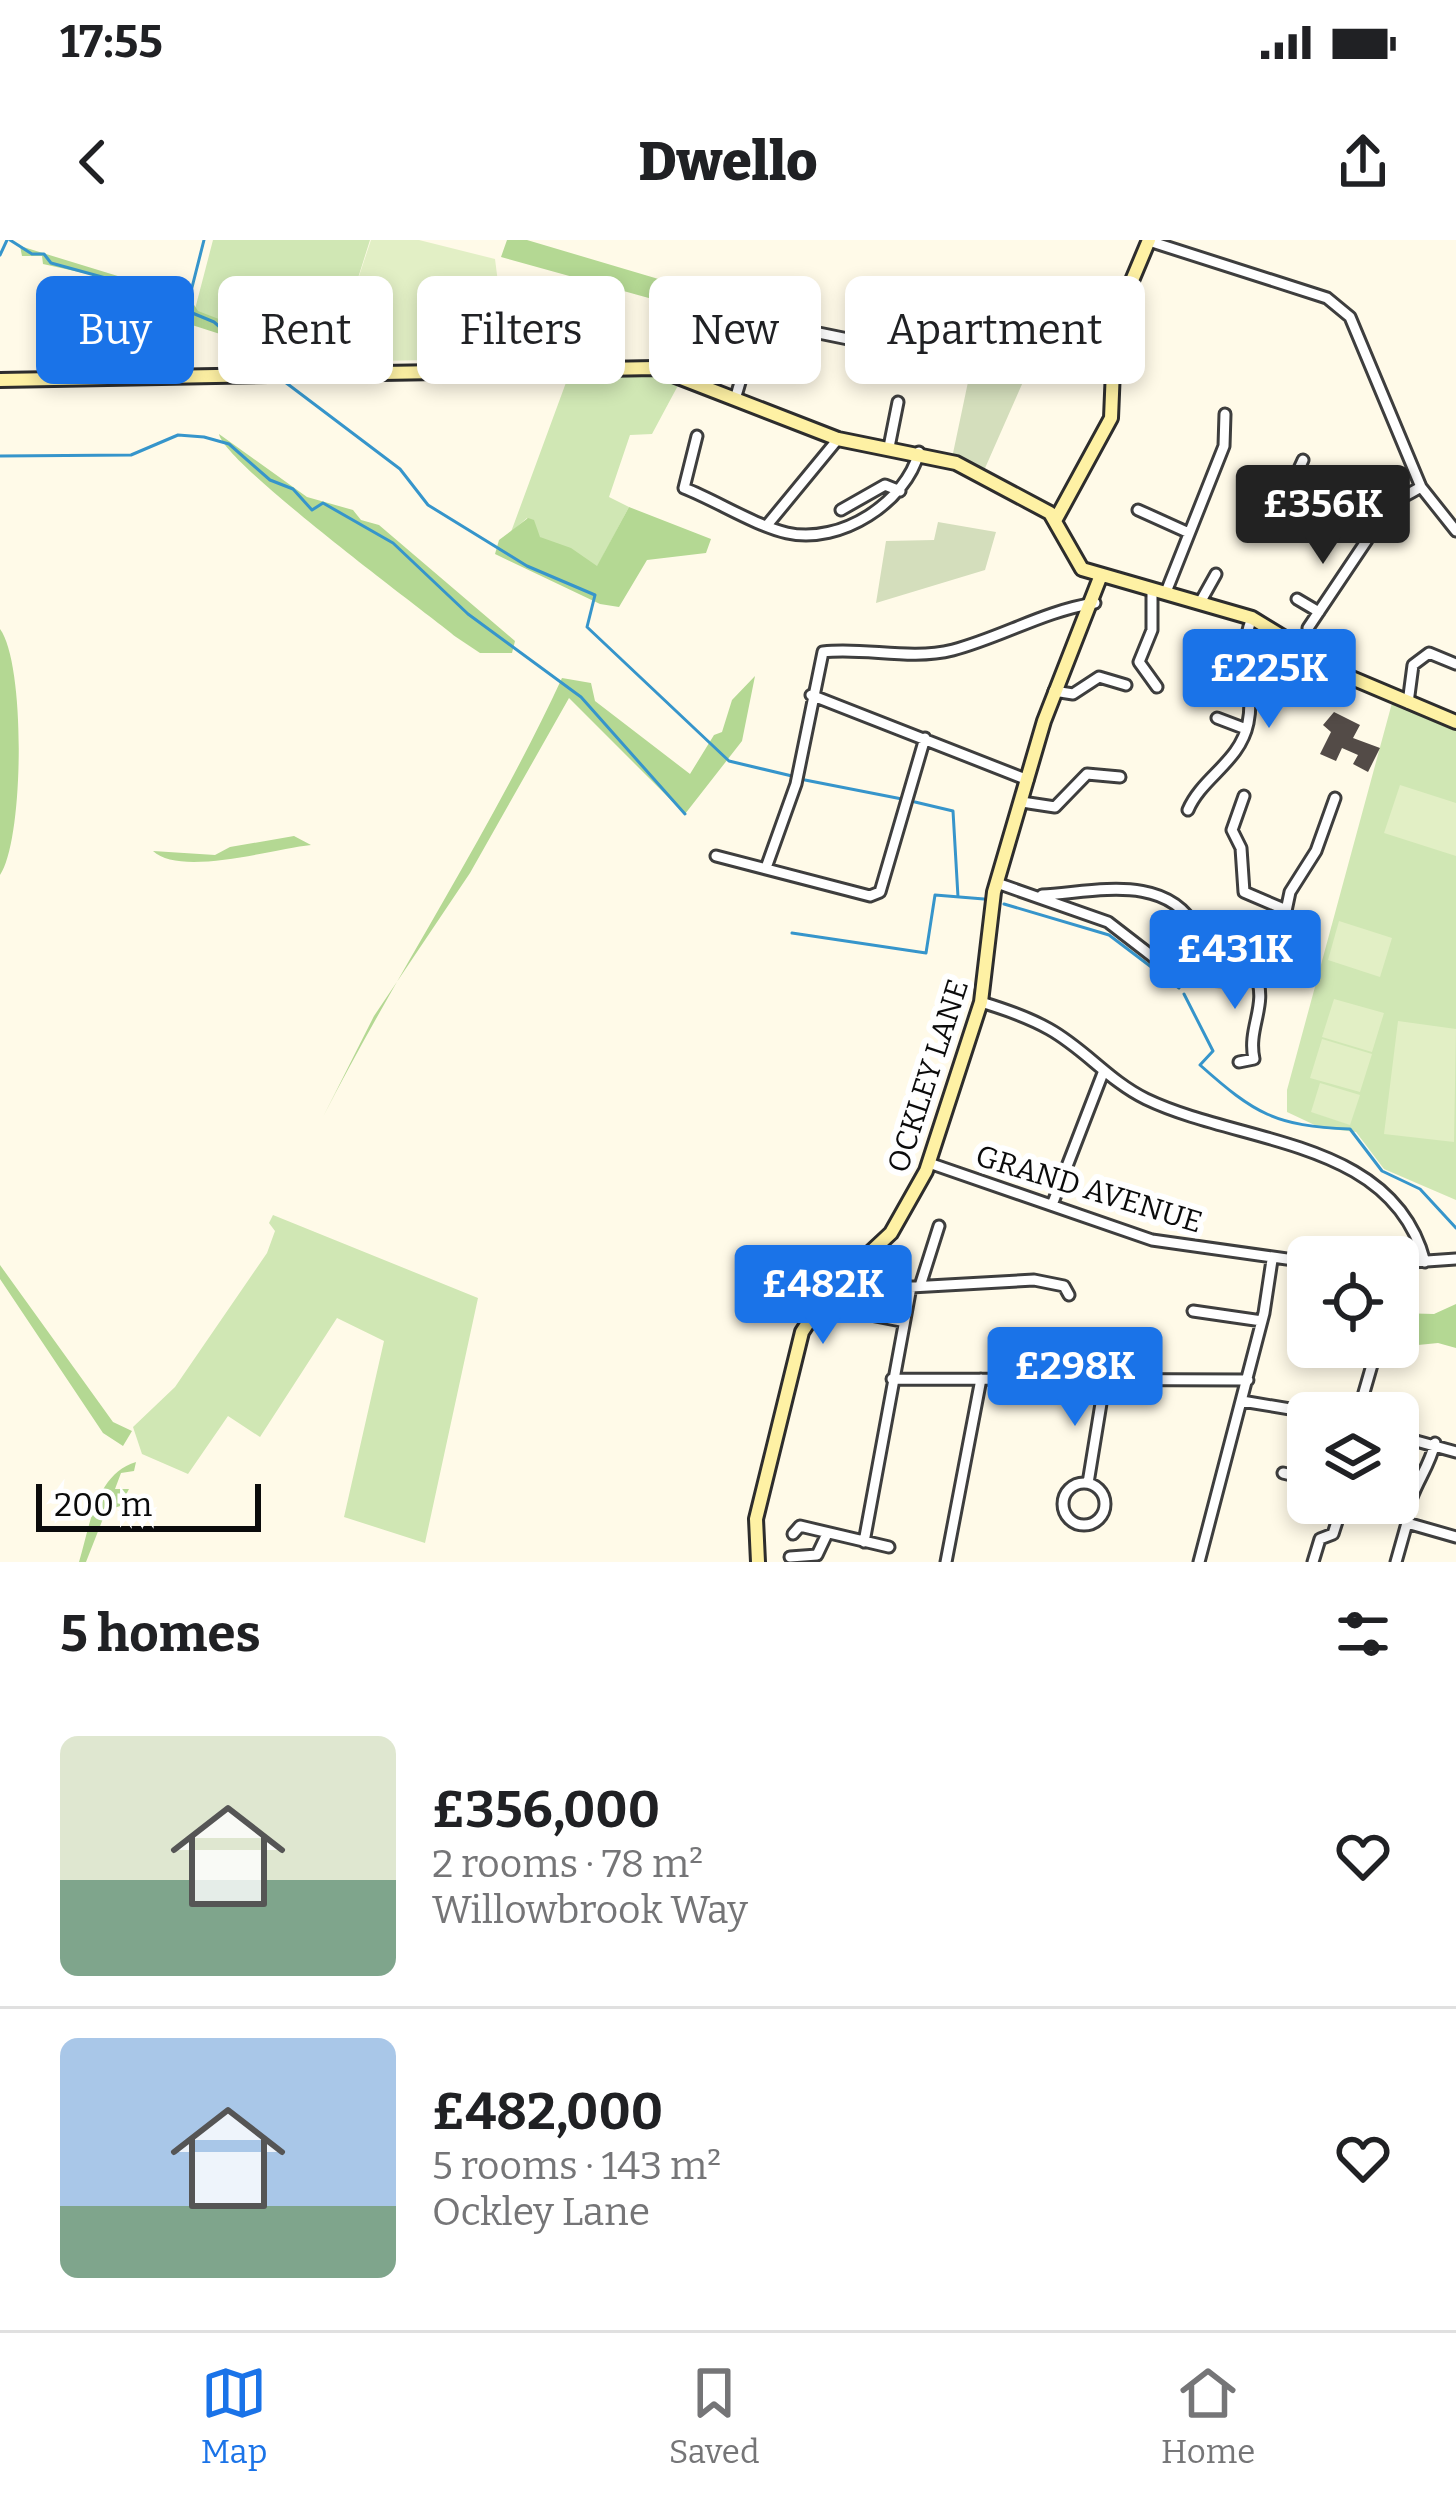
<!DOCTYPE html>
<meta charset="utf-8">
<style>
:root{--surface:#fff;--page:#f6f6f6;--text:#202124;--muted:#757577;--line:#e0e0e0;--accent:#1a73e8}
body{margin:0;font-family:Bitter,serif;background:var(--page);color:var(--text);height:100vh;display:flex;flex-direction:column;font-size:45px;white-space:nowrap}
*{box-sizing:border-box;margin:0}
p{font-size:39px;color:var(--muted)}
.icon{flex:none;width:66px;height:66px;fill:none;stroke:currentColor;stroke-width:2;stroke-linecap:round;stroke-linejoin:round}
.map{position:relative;height:1322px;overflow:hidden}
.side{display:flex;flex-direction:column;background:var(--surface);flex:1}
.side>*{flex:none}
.hud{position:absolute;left:36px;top:36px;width:1386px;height:108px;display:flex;gap:24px}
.tools{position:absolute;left:1287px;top:996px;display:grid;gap:24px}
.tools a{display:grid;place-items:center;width:132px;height:132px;border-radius:18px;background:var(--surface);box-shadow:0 6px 18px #0003;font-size:60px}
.scale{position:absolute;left:36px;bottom:30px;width:225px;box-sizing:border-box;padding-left:12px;border:6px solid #0b0b0b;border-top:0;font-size:33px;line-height:42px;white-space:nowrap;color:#0b0b0b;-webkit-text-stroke:9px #fff;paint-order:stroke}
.price{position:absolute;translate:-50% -102px;padding:0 27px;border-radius:12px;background:var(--accent);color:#fff;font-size:39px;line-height:78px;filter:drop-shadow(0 3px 6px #0008)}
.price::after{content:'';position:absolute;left:50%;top:72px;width:36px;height:27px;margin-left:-18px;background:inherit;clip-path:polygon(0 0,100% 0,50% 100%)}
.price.current{background:#222;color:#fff}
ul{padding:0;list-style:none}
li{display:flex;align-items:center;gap:36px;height:300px;padding:0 60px}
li+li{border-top:3px solid var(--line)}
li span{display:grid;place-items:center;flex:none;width:336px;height:240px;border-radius:18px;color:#555}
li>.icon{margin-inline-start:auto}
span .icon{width:144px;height:144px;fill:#fffc;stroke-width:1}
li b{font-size:51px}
h2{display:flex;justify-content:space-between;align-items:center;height:144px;padding:0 60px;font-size:51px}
.tag{padding:0 42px;border-radius:18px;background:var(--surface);box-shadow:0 6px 18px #0003;font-size:42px;line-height:108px}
.tag.current{background:var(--accent);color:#fff}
.status{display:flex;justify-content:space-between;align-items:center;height:84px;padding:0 60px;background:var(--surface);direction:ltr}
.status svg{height:33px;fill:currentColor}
header{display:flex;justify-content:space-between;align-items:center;height:156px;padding:0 60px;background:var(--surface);font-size:54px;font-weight:800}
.dock{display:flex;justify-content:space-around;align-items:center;height:168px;border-top:3px solid var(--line);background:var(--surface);font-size:33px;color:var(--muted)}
.dock a{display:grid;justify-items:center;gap:6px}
.dock .current{color:var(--accent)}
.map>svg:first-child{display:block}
.green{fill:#d0e7b4}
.forest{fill:#b4d893}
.cemetery{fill:#d4debc}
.pitch{fill:#e2efc5}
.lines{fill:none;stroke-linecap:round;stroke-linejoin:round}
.stream{stroke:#3695cb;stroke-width:3}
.building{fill:#534b47}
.street-casing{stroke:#3e3e3e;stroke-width:15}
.secondary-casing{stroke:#2d2d2d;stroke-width:18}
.street{stroke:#fff;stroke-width:9}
.secondary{stroke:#fef1a4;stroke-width:12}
.labels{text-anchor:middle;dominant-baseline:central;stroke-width:12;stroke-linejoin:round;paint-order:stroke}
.street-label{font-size:30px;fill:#0b0b0b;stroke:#fff}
</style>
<div class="status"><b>17:55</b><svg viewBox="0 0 49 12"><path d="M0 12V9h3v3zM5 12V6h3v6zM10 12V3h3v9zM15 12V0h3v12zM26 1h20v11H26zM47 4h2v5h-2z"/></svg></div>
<header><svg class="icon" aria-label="back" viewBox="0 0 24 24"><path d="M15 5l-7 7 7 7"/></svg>Dwello<svg class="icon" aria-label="share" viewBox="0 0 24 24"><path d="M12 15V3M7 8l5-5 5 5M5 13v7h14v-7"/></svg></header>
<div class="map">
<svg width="1456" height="1322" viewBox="0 0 1456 1322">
<rect width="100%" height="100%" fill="#fffae8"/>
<path class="green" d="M213 0H370L346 76 380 127 269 131 194 73Z
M645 127 682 138 652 194 630 195 609 257 629 267 597 327 539 297 527 278 511 292 571 129Z
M1392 463 1456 489V960L1384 929 1356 892 1321 888 1287 872V850Z
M273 975 478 1058 425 1303 344 1277 384 1101 337 1078 260 1197 228 1176 188 1234 142 1214 133 1187 175 1147 267 1013 275 991 269 983Z"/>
<path class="forest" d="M507 0H527L682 46 674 65 501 17Z
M20 6 121 37 169 62 189 57 198 71 224 81 270 126 356 127 358 132 257 133 220 94 192 85 165 68 119 56 97 36 43 24 42 16H22Z
M219 194 307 257 353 270 361 280 379 285 515 401 512 413H480L456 397C419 367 224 223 219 194Z
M629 267 711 299 706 313 647 320 619 367 600 364 495 314 499 300 528 278 534 280 540 297 571 308 597 326Z
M0 389C26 424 24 600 0 635Z
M755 436 742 501 685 574 569 458 470 633 374 776 323 877C399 729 492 589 562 438L591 443 595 461 690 534 714 495 722 492 732 460Z
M294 596 311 605C273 609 180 637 153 611L215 615 230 607Z
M0 1025 113 1182 132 1191 123 1206 103 1193 0 1039Z
M1456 1064V1108L1438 1103 1398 1107V1073L1434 1074Z
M136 1222 134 1231 121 1233 115 1249H129L120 1266 106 1271 86 1322H79C90 1285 96 1234 136 1222Z"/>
<path class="cemetery" d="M976 104 1034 117 982 235 952 218Z
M938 282 996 292 985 330 876 363 886 301 934 300Z"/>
<path class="pitch" d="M371 0H419L495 19 501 66 479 119 378 121 346 75Z
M1400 545 1456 563V616L1384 593Z
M1339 681 1392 698 1380 737 1328 720Z
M1334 759 1384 773 1372 812 1322 797Z
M1398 781 1456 789 1454 902 1384 894Z
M1322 799 1372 814 1360 852 1310 838Z
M1320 843 1360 855 1350 885 1311 872Z"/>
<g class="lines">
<path class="stream" d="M10 0 32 14H44L51 23 113 40 214 82 268 129
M0 15 7 0
M186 71 204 0
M281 139 400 229 428 265 527 326 595 355 587 387 729 521 792 536
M0 216 131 215 178 195 204 197 229 204 270 240 293 249 312 270 323 263 393 303 468 374 581 457 685 574
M805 540 902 559
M915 562 953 571 958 657
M1004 664 1109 695 1179 748
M792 693 926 713 935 655 984 659
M1184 754 1213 811 1200 825C1255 874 1275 886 1350 889L1382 931 1420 949 1456 988"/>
</g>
<path class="building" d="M1334 472 1360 485 1353 498 1380 508 1368 532 1353 524 1358 515 1342 508 1336 521 1320 514 1331 492 1323 485Z"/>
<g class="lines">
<g class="street-casing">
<path id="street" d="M1149 1 1327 58 1350 77 1421 247 1456 291
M736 156 755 91 765 82 848 99
M697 196 684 248C717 261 754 285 787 293 841 305 906 262 919 212
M889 207 898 162
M1291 248C1358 276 1356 284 1421 247
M841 270 885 245 900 251
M1138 270 1189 293
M1279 273 1303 220
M768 284 838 199
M1152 349V390L1139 422 1157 447
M1166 352 1224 206 1225 174
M1202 359 1216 334
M1297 359 1319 372
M1308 388 1367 300 1372 275
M1054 451 1073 454 1099 437 1126 445
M811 455 1028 540
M1408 463 1413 425 1429 413 1456 424
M1217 478 1246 489
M1244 556 1232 590 1241 608 1244 652 1286 670
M1022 562 1055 567 1087 534 1120 537
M1188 570C1202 537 1240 522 1248 483 1256 444 1235 420 1252 378
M716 616 870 656 880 652 925 498
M767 625 796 544 823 412C866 407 909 421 953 410 1002 397 1044 371 1095 363
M997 643 1108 682 1161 723 1197 740 1232 741 1255 733 1278 709 1290 652 1316 611 1335 558
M1042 655C1091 653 1167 631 1197 690L1189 736
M981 762C1004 769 1028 777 1049 789 1085 809 1109 841 1146 859 1242 905 1393 898 1425 1022
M1239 822 1254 819C1247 787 1269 765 1255 733
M929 923 1152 1000 1308 1022
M1052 965 1103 833
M1398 1023 1456 1019
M920 1046 939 986
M819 1065 901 1081
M1193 1071 1262 1081
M892 1139 1248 1140
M1242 1161 1314 1173
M1343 1173 1363 1156 1374 1118 1388 1109
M1398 1196 1456 1212
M1435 1203C1428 1233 1408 1250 1407 1283L1456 1297
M1283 1233 1308 1239
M1088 1243 1105 1139
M1063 1264a21 21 0 1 1 42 0a21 21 0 1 1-42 0Z
M793 1294 800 1286 889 1307
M864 1302 911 1047 1034 1040 1064 1046 1069 1055
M790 1317 817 1315 826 1296
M946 1322 981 1139
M1199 1322 1264 1073 1272 1020
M1313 1322 1320 1299 1333 1294 1343 1263
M1396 1322 1407 1283"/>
</g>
<g class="secondary-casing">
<path id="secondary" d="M0 140 655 128 838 199 956 223 1050 273 1082 329 1252 378 1347 436 1456 482
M1056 279 1111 178 1115 81 1149 0
M758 1322 756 1279 802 1092 828 1052 891 993 926 931 981 762 994 652 1044 481 1101 335"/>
</g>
<use href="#street" class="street"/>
<use href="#secondary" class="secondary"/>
</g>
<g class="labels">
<g class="street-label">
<text transform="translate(928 836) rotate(-72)">OCKLEY LANE</text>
<text transform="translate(1089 949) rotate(17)">GRAND AVENUE</text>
</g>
</g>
</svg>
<div class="tools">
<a><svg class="icon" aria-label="locate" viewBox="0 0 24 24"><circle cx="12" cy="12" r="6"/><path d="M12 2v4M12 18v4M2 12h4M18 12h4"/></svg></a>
<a><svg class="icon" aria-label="layers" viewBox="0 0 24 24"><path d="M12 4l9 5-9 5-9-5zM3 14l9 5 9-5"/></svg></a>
</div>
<div class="scale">200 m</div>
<b class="price current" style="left:1323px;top:327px">£356K</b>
<b class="price" style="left:1269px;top:491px">£225K</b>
<b class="price" style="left:1235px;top:772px">£431K</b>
<b class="price" style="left:823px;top:1107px">£482K</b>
<b class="price" style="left:1075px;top:1189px">£298K</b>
<div class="hud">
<a class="tag current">Buy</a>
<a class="tag">Rent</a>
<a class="tag">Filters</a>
<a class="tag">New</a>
<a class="tag">Apartment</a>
</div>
</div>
<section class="side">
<h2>5 homes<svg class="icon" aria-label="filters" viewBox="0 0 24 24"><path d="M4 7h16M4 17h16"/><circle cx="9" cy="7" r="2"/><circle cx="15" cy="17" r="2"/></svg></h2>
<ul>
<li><span style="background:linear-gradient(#dfe7d0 60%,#7fa58c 0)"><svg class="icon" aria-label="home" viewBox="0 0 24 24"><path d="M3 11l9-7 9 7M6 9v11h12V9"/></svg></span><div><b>£356,000</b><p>2 rooms · 78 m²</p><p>Willowbrook Way</p></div><svg class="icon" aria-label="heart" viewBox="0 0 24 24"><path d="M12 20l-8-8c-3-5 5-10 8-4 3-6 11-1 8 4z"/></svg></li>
<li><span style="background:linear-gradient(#a9c7e8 70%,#7fa58c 0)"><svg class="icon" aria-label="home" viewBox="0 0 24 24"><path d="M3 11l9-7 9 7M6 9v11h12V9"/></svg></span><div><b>£482,000</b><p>5 rooms · 143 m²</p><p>Ockley Lane</p></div><svg class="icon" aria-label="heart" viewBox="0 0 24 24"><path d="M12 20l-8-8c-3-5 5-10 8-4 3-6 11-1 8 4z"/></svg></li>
</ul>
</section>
<nav class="dock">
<a class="current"><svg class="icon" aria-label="map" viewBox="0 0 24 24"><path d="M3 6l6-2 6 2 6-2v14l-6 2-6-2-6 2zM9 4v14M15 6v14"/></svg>Map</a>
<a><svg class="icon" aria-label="saved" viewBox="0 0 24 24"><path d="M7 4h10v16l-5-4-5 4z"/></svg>Saved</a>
<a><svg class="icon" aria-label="home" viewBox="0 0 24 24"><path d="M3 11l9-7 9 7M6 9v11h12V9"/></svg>Home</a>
</nav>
